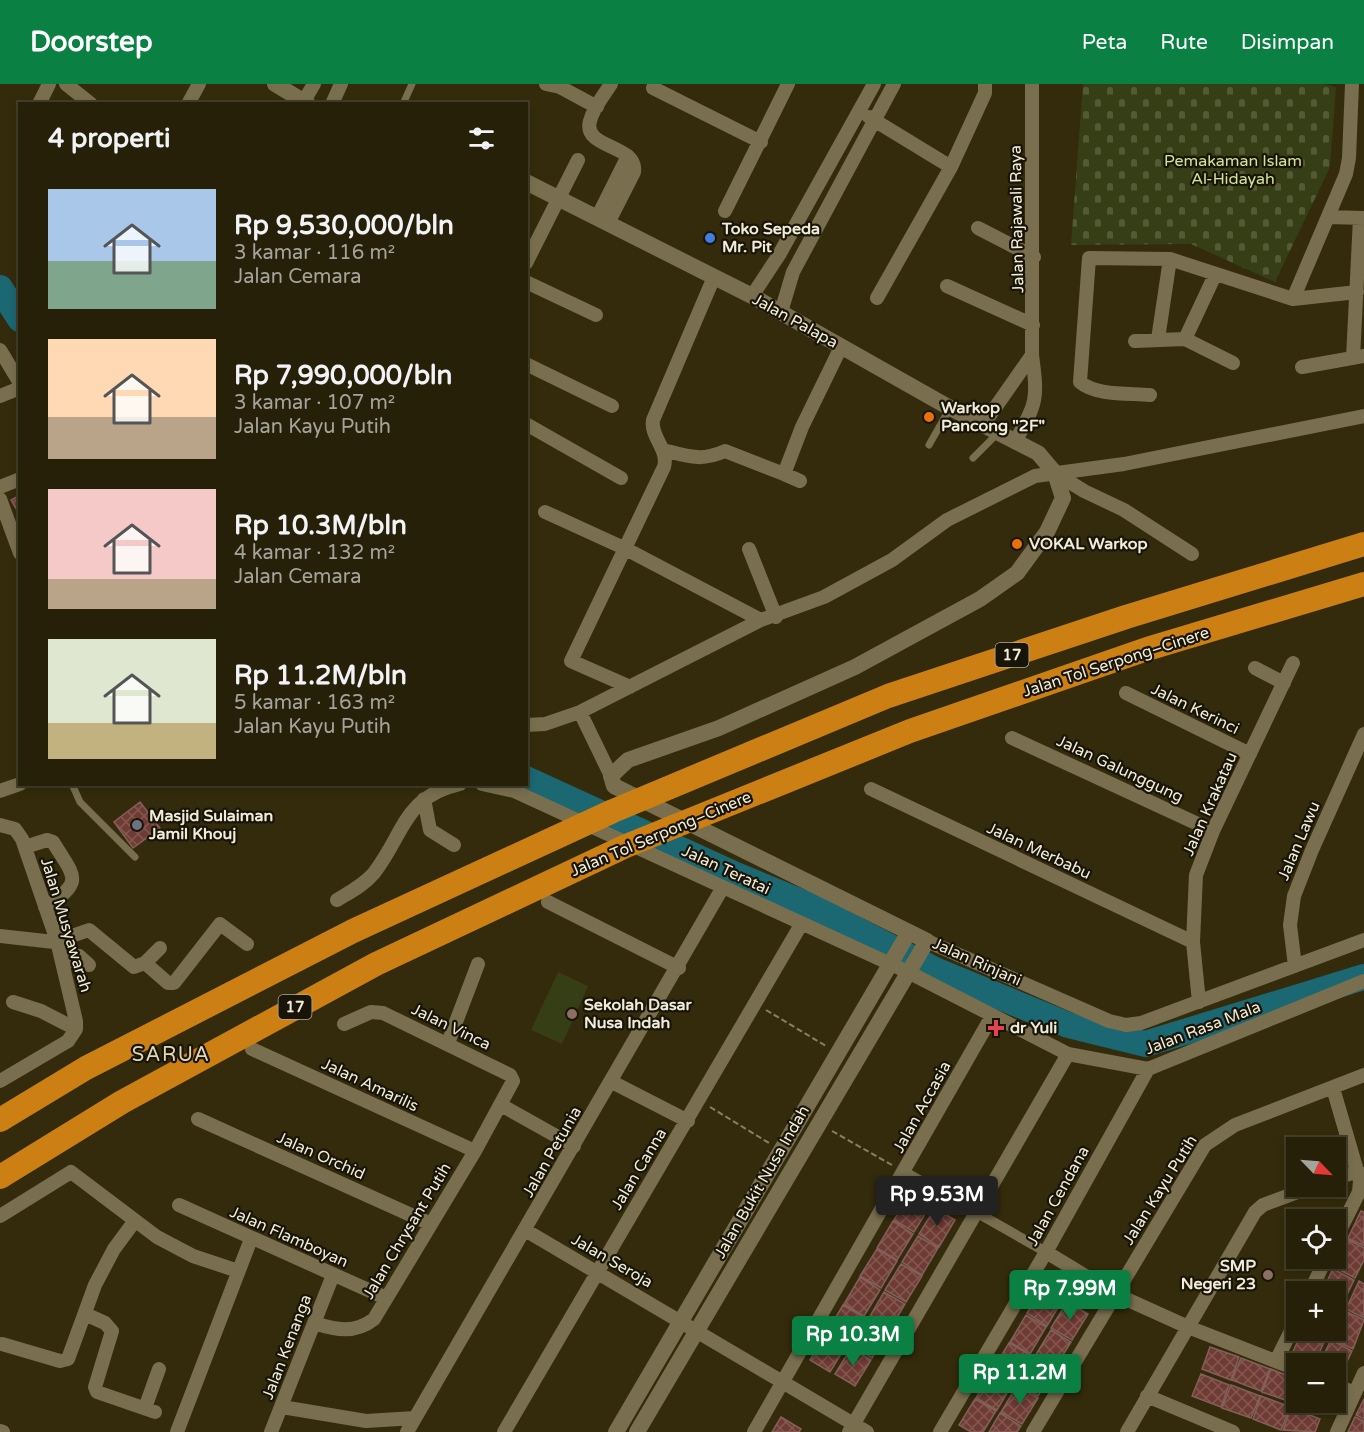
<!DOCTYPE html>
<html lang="id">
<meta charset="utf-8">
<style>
:root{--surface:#272009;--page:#332d17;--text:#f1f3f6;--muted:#a4a39c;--line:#433e2a;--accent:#0b8043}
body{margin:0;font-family:"Varela Round",sans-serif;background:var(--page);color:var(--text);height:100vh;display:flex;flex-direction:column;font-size:22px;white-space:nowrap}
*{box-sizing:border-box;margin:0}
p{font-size:20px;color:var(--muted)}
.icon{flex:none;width:33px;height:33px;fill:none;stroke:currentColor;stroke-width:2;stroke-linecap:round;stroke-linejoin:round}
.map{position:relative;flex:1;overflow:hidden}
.drawer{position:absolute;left:18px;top:18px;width:510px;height:684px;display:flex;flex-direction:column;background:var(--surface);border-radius:0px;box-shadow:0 3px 9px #0003,0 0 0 2px var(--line)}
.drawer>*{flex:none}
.needle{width:39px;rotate:115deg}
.buttons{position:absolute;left:1286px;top:1053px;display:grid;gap:12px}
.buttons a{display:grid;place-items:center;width:60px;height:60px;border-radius:0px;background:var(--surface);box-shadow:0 3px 9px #0003,0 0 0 2px var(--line);font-size:30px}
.price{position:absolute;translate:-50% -51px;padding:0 14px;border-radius:6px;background:var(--accent);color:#fff;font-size:20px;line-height:39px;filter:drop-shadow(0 2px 3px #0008)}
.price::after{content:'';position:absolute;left:50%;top:36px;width:18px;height:14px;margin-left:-9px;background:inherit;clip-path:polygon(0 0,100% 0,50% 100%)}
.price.on{background:#222;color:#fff}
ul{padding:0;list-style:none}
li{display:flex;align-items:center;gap:18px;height:150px;padding:0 30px}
li span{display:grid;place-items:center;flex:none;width:168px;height:120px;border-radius:0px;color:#555}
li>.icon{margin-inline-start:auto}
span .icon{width:72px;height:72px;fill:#fffc;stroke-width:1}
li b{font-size:26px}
h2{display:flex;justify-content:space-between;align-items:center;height:72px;padding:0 30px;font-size:26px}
header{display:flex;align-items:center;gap:36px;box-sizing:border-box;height:84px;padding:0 30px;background:var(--accent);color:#fff}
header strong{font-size:28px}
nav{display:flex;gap:33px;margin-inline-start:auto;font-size:21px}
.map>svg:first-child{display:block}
.grass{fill:#363e15}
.cemetery{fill:url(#cemetery-stones)}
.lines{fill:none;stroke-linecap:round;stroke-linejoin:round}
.river{stroke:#1b6772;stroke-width:26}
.building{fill:url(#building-cross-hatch);stroke:#835f5a;stroke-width:1.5}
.path{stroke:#878066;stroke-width:2;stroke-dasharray:6 3;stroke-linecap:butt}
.service{stroke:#796f4f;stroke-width:7}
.pedestrian{stroke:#796f4f;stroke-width:10}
.minor{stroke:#796f4f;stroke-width:14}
.tertiary{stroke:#796f4f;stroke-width:16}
.motorway{stroke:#cc8014;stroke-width:24}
.shop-dot{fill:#3f7fe0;stroke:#181407;stroke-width:2}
.food-dot{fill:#e8710a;stroke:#181407;stroke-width:2}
.worship-dot{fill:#6b7280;stroke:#181407;stroke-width:2}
.education-dot{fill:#8d6e63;stroke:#181407;stroke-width:2}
.health-dot{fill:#e0444e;stroke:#181407;stroke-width:2}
.labels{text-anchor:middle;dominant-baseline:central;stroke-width:4.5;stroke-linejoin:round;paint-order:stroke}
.shield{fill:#181407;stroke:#b0ab9b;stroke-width:1.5}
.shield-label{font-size:15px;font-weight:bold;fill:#f1ecda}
.park-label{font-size:16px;fill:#d1e495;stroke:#181407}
.street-label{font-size:16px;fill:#f1ecda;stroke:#181407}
.poi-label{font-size:16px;font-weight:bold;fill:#f1ecda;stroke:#181407;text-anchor:start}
.quarter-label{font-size:20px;letter-spacing:1.5px;fill:#e2d7b4;stroke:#181407}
</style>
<header>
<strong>Doorstep</strong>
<nav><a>Peta</a><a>Rute</a><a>Disimpan</a></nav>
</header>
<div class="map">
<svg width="1364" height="1348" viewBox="0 0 1364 1348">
<defs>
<pattern id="cemetery-stones" width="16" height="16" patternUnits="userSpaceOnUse" patternTransform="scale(1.5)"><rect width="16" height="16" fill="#363e15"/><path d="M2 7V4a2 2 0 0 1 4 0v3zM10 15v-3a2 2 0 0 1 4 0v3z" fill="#545a36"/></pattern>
<pattern id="building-cross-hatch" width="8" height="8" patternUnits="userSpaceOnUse" patternTransform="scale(1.5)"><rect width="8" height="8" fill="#6f3c34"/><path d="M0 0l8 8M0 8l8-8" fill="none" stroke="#845851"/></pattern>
</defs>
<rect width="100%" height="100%" fill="#342b0c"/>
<path class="grass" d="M558 888 588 902 562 960 531 946Z"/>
<path class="cemetery" d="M1083 0H1323L1336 3 1330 83 1275 198 1191 160 1071 161Z"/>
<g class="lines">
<path class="river" d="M0 204 20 235
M526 695 736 791 811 822 935 886 1068 941 1145 960 1364 893"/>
</g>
<path class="building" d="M20 411V431L11 416Z
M140 718 160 744 133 764 114 738Z
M910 1109 930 1122 914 1148 894 1136Z
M935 1124 955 1136 939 1163 919 1150Z
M1361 1127 1364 1128V1162L1348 1154Z
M893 1137 913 1150 897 1176 877 1164Z
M918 1152 938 1164 922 1191 902 1178Z
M1347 1155 1364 1164V1176L1355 1194 1334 1183Z
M877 1165 897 1177 881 1204 860 1192Z
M901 1180 922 1192 906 1218 885 1206Z
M1333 1185 1354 1196 1341 1223 1335 1220V1208H1322Z
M860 1193 880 1206 864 1232 844 1220Z
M1359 1197 1364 1200V1234L1346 1225Z
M1043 1203 1063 1215 1047 1242 1027 1229Z
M884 1208 905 1220 889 1247 869 1234Z
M1067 1218 1088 1230 1072 1256 1051 1244Z
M843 1221 863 1233 847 1260 827 1248Z
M1335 1222 1340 1225 1335 1235Z
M1345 1227 1364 1236 1353 1265 1331 1255Z
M1026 1231 1046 1243 1030 1270 1010 1258Z
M867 1236 888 1248 872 1274 852 1262Z
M1051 1246 1071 1258 1055 1284 1035 1272Z
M1303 1246 1326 1254 1314 1280H1307L1291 1272Z
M1314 1246H1330L1327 1253Z
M826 1249 846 1262 830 1288 810 1276Z
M1331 1256 1352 1267 1339 1294 1335 1293V1280H1319Z
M1009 1259 1030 1271 1014 1297 993 1285Z
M1210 1263 1239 1273 1231 1296 1202 1285Z
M851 1264 871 1276 855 1302 835 1290Z
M1034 1274 1054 1286 1038 1312 1018 1300Z
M1241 1274 1270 1285 1261 1307 1232 1296Z
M1271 1285 1296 1295V1305L1291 1318 1262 1308Z
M992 1287 1013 1299 997 1326 976 1314Z
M1201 1290 1229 1301 1221 1323 1192 1312Z
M1231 1301 1260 1312 1251 1334 1222 1324Z
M1017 1302 1038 1314 1022 1340 1001 1328Z
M1296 1311V1318H1326L1322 1330 1293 1319Z
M1261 1312 1290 1323 1281 1346 1253 1335Z
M975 1315 996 1327 983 1348H971L959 1341Z
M1364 1315V1335L1356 1331Z
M1291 1324 1320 1335 1315 1348 1283 1346Z
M1000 1329 1021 1342 1017 1348H989Z
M781 1333 801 1345 799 1348H772Z
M1355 1333 1364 1337V1348H1348Z"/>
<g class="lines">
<path class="path" d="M766 926 826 962
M710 1023 769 1059
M832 1047 892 1081"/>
<path class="service" d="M403 20 412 0
M929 361 950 324
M973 374 998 349
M72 700 80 718 135 773"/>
<path class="pedestrian" d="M905 1088 1046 1168"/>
<path class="minor" d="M66 0 91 20
M546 0 560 3 597 23
M653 4 761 58
M304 17 314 0
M39 20 49 0
M188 20 199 0
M332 20 341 0
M869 33 951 83
M725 127 788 0
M1329 133 1364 134
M597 134 628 72
M608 139 634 88C638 60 582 65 590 37 593 24 604 11 611 0
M978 144 1034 173
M526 179 578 76
M526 198 596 231
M947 202 1033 241
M752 212 779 171 874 0
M877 214 951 83 985 9V0
M1293 215 1346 90 1349 74 1352 0
M781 228 793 188 894 0
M1158 255 1170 175
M1185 255 1215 191
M1135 257 1185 255 1233 279
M0 266 20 299
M1353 274 1360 134
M526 280 612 322
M1302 283 1364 272
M1150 311C1130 309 1096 312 1080 298L1089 174 1170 175 1293 215 1357 208
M0 312 20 304
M526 340 621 394
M983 341 1032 271
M1015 358C1037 318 1038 316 1032 271V0
M663 366C687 372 701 378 725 367L784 390
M1055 389 1084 407 1124 426 1192 470
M800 397 784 390 802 343 841 263
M0 403 20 395
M0 415 20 469
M545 428 624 464 761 536
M749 465 776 533
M1255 584 1284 599
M630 603 571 577 664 383C669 365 650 353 653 336L714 193
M1126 609 1250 670
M580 628 611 692
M526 641 545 640 580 628 761 536 824 513 892 476 947 436 1035 392 1124 380 1364 332
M1012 654 1213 747
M482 700 514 707 908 888 1068 970 1148 985 1364 897
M871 705 1193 858
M0 707 20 700
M424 715 430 746 454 761
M0 741 15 745 22 755 57 857 76 937V945L68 957 0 997
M25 763 47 756 53 758C75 794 85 797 45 823
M337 816C350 808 364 801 374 789 405 749 403 713 460 700
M548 818 679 884
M0 852 54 858 89 846 134 883 145 879 160 864
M927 857 1109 937 1126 941 1141 939 1364 856
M145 879 168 899H174L220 840 247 860
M63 881 79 872 89 881
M1295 882 1290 841 1294 812 1312 766 1364 650
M13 918 41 927 76 945
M1199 918 1193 858 1196 791 1213 747 1293 579
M448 959 478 880
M252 965 475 1067
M612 998 688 1037
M1333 1004 1360 1097 1359 1108 1335 1156
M501 1021 574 1062
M198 1035 431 1140
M1335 1095 1358 1087
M179 1121 386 1214
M0 1132 71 1088 157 1153 193 1172 238 1187
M525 1146 867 1348
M1046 1168 1115 1210 1188 1243 1296 1285
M1310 1208 1326 1174
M85 1230 105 1239 112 1247 95 1303 97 1308 155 1328
M314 1239C336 1246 355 1250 374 1235L475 1067 513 997 510 991 383 929 371 928 344 940
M2 1260 60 1277 68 1275 95 1201 114 1165 134 1138
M1276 1277 1296 1237
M1335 1301 1355 1309
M1147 1312 1233 1348
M282 1323 366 1337 415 1334
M145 1324 159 1285
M0 1347 3 1348
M177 1348 251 1155
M271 1348 333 1191
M407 1348 723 803
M504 1348 802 839
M754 1348 992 932
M849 1348 1068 970
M940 1348 1046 1168 1148 985
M1033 1348 1205 1061 1235 1041 1364 991
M1127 1348 1255 1128 1263 1121 1314 1102
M1337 1348 1364 1289"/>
<path class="tertiary" d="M275 0 308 20
M526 98 752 212 950 324 1038 369 1055 389 1063 414 1047 448 1017 489 980 515 855 583 719 644 628 676 611 692 614 702 927 857 637 1348
M616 1348 909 848"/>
<path class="motorway" d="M0 1036 86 984 353 847 613 727 888 612 1126 533 1364 460
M0 1093 122 1018 376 880 626 762 910 647 1147 565 1364 500"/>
</g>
<circle class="shop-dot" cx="710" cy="154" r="6"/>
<g class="food-dot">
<circle cx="929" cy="333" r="6"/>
<circle cx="1017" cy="460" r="6"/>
</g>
<circle class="worship-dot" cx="137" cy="741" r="6"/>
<g class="education-dot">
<circle cx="572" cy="930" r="6"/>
<circle cx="1268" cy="1191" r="6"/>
</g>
<path class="health-dot" d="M993 935h6v6h6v6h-6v6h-6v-6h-6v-6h6z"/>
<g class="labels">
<g class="shield">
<rect x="995.5" y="559" width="33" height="24" rx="4.5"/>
<rect x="278.5" y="911" width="33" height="24" rx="4.5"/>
</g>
<g class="shield-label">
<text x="1012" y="571">17</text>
<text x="295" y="923">17</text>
</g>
<g class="park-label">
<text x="1233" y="77">Pemakaman Islam<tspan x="1233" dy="18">Al-Hidayah</tspan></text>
</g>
<g class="street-label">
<text transform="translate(1017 135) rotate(-91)">Jalan Rajawali Raya</text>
<text transform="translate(795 237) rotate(29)">Jalan Palapa</text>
<text transform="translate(1116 578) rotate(-18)">Jalan Tol Serpong–Cinere</text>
<text transform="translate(1195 625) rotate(26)">Jalan Kerinci</text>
<text transform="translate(1120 685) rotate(25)">Jalan Galunggung</text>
<text transform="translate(1210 720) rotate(-66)">Jalan Krakatau</text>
<text transform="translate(661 750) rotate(-23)">Jalan Tol Serpong–Cinere</text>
<text transform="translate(1299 757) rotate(-67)">Jalan Lawu</text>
<text transform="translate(1039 767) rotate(25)">Jalan Merbabu</text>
<text transform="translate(726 786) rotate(25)">Jalan Teratai</text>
<text transform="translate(66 841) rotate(73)">Jalan Musyawarah</text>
<text transform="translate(977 878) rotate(24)">Jalan Rinjani</text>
<text transform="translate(451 943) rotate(26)">Jalan Vinca</text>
<text transform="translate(1203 944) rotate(-21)">Jalan Rasa Mala</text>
<text transform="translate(370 1001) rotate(25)">Jalan Amarilis</text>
<text transform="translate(922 1023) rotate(-61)">Jalan Accasia</text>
<text transform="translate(552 1068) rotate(-60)">Jalan Petunia</text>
<text transform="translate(321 1072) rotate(24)">Jalan Orchid</text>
<text transform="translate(639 1085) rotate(-59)">Jalan Canna</text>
<text transform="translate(762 1098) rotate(-60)">Jalan Bukit Nusa Indah</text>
<text transform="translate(1160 1106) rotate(-58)">Jalan Kayu Putih</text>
<text transform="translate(1058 1112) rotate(-61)">Jalan Cendana</text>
<text transform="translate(407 1147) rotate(-59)">Jalan Chrysant Putih</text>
<text transform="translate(289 1153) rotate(24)">Jalan Flamboyan</text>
<text transform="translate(612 1177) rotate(30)">Jalan Seroja</text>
<text transform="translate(287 1263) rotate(-69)">Jalan Kenanga</text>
</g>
<g class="poi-label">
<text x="722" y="145">Toko Sepeda<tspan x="722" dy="18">Mr. Pit</tspan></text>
<text x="941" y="324">Warkop<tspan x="941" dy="18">Pancong "2F"</tspan></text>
<text x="1029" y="460">VOKAL Warkop</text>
<text x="149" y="732">Masjid Sulaiman<tspan x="149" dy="18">Jamil Khouj</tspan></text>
<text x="584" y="921">Sekolah Dasar<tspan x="584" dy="18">Nusa Indah</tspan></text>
<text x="1010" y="944">dr Yuli</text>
<text x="1256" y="1182" text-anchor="end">SMP<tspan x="1256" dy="18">Negeri 23</tspan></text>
</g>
<g class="quarter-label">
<text x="171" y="971">SARUA</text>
</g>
</g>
</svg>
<div class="buttons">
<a><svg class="needle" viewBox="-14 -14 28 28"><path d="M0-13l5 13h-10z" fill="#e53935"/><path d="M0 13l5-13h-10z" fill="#a4a39c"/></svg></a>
<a><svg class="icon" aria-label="locate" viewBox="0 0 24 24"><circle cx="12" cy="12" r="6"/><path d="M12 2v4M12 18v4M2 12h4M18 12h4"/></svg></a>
<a>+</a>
<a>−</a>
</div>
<b class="price on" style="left:937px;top:1143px">Rp 9.53M</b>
<b class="price" style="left:1070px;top:1237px">Rp 7.99M</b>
<b class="price" style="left:853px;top:1283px">Rp 10.3M</b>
<b class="price" style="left:1020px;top:1321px">Rp 11.2M</b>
<section class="drawer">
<h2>4 properti<svg class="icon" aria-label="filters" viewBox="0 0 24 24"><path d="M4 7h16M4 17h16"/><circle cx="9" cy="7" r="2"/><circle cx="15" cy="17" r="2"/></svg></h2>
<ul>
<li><span style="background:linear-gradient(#a9c7e8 60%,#7fa58c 0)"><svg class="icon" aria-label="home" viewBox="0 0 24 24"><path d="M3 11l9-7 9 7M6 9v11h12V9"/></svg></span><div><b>Rp 9,530,000/bln</b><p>3 kamar · 116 m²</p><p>Jalan Cemara</p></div></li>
<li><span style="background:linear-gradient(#ffd9b3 65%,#b9a48a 0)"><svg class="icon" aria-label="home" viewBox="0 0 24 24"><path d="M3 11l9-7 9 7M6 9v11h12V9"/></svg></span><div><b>Rp 7,990,000/bln</b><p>3 kamar · 107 m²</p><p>Jalan Kayu Putih</p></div></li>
<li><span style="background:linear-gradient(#f6c9c9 75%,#b9a48a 0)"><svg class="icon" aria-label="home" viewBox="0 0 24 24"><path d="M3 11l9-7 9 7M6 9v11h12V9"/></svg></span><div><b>Rp 10.3M/bln</b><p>4 kamar · 132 m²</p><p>Jalan Cemara</p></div></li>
<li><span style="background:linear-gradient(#dfe7d0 70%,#c2b280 0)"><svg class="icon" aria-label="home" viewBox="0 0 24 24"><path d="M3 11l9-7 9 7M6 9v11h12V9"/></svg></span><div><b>Rp 11.2M/bln</b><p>5 kamar · 163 m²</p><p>Jalan Kayu Putih</p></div></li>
</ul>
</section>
</div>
